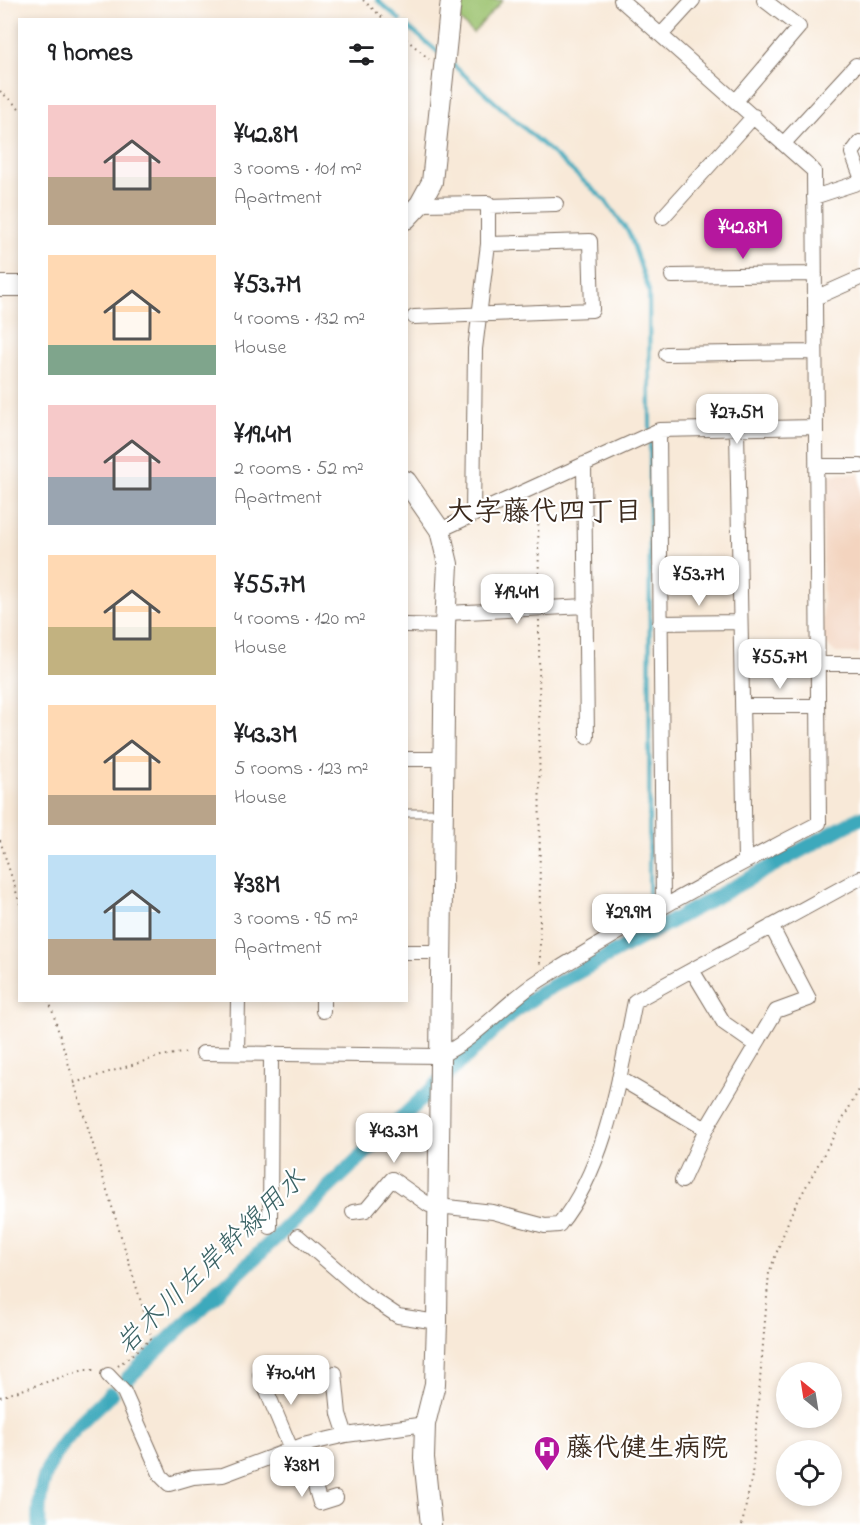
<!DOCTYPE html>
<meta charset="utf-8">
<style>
:root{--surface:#fff;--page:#f2f2f2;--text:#202124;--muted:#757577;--accent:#b5179e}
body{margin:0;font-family:"Indie Flower","Klee One",sans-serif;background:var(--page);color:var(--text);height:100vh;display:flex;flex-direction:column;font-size:22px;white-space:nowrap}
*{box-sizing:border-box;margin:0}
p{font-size:20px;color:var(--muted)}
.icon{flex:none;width:33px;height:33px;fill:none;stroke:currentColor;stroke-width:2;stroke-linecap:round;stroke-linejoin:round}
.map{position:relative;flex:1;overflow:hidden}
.panel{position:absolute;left:18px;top:18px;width:390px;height:984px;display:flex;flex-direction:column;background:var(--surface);border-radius:0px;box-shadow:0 3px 9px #0003}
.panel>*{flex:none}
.needle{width:39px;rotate:330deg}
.tools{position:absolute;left:776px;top:1362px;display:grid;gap:12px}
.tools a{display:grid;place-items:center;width:66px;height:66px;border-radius:50%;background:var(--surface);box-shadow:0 3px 9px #0003;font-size:30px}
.price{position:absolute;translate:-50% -51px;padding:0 14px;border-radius:12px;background:#fff;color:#222;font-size:20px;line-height:39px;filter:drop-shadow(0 2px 3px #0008)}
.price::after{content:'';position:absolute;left:50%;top:36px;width:18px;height:14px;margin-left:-9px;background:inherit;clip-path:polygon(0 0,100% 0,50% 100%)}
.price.active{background:var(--accent);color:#fff}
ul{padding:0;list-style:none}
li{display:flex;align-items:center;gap:18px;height:150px;padding:0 30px}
li span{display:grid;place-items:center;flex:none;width:168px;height:120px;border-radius:0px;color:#555}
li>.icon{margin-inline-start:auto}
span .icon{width:72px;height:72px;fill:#fffc;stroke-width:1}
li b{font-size:26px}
h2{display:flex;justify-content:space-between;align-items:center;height:72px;padding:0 30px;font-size:26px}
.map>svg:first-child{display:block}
.built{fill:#f3d4bf}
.park{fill:#9ac16c;stroke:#6a7645;stroke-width:1.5}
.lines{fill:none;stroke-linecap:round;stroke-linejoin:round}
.stream{stroke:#3ca9bc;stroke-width:4}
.canal{stroke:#3ca9bc;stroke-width:15}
.lane-casing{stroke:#7d6d5f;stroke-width:9}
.street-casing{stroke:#7d6d5f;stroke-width:16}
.secondary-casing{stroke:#7d6d5f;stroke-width:22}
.path{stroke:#7d6d5f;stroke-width:2;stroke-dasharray:1.5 4.5;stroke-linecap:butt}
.lane{stroke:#fff;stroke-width:7}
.street{stroke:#fff;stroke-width:14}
.secondary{stroke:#fff;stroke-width:20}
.labels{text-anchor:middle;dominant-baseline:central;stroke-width:4.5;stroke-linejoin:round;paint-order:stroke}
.poi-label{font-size:27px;font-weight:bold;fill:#3b2a1e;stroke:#fff;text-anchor:start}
.neighbourhood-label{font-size:28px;font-weight:bold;fill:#3b2a1e;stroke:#fff}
.water-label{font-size:28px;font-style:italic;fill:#3b6365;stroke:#fff}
</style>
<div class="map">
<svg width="860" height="1525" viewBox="0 0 860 1525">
<rect width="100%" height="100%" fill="#fff"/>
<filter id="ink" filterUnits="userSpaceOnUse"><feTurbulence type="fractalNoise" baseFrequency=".0167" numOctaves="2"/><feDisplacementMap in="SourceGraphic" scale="12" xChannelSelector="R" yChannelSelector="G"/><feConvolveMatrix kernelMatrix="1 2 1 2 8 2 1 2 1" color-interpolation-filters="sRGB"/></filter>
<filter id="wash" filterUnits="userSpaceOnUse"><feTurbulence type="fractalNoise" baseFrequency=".008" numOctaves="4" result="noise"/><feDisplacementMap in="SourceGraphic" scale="24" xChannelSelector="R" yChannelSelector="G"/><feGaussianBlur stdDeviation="1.35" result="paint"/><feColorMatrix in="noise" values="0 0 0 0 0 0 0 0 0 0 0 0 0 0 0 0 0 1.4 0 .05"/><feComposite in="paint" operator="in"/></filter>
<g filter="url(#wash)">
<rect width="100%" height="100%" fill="#f8e9d8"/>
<path class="built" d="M823 474H860V653H836L823 641Z"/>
<path class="park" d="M461 0H503L473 33 459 19Z"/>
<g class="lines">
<path class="stream" d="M377 0 400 20
M406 25 439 53
M452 64 605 200 629 233 649 291 650 430
M649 910 650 437"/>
<path class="canal" d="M127 1379 511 1014 540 993 860 818
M39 1525C36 1460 67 1436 111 1394"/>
</g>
</g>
<g filter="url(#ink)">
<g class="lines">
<g class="lane-casing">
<path id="lane" d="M406 813H440"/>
</g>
<g class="street-casing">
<path id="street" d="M661 35 693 0
M736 101 799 27 764 0
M860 142 852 153 860 174
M784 143 856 65
M814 197 860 182
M420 204 488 203V244L475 349 473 515
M488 206 556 204
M663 217 754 116
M672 276 815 274
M815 298 860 278
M414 317 592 310 590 241 488 244
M666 354 815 352
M659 430 663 906
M737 430 745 861
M584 464 587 737
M823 466H860
M440 530 659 430 815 427
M447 613 586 606
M660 623 740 622
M406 625 445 626
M818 664H860
M742 706H818
M406 759H443
M406 952H440
M692 970 724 1023 754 1044
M323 1011V1000
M203 1053 439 1056C476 1040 505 1002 540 980 631 923 724 872 819 823L814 171 621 0
M237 1053 238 1000
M619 1078 706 1129
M682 1181 706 1129 776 1011 809 999 771 926
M353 1212 366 1210 392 1179 429 1205 493 1212 545 1226 559 1225C607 1166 620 1074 635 1001L860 878
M270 1227 271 1053
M298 1236 365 1294 398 1316 437 1322
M335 1373 339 1414 346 1435
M108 1375 124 1392 161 1476 169 1484 193 1477 223 1475 303 1445 346 1435 425 1424
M260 1375 291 1449
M303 1445 320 1503 336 1498"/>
</g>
<g class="secondary-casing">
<path id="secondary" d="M406 219 420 204 432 182 451 0
M0 286H20
M406 481 440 530 448 564 445 626 437 1322 435 1384 425 1424 424 1458 431 1525"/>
</g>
<path class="path" d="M363 0 385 20
M406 39 429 59
M0 91 20 109
M538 500 539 596
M539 620 540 965
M0 840 20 904
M49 1000 152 1338 118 1366
M74 1083 161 1056 189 1052
M0 1397 84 1370H95
M742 1525 752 1475 769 1273 791 1214 860 1088"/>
<use href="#lane" class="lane"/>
<use href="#street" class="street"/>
<use href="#secondary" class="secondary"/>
</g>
</g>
<defs>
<g id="hospital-pin" transform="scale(1.35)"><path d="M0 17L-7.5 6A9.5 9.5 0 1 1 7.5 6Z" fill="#b5179e" stroke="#fff"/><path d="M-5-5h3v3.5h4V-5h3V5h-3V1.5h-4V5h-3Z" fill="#fff"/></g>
</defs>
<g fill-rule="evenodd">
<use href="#hospital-pin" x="547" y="1449"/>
</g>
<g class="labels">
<g class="poi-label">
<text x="566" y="1449">藤代健生病院</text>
</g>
<g class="neighbourhood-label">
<text x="544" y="513">大字藤代四丁目</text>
</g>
<g class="water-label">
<text transform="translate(212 1263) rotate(-44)">岩木川左岸幹線用水</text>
</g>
</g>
</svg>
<div class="tools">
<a><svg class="needle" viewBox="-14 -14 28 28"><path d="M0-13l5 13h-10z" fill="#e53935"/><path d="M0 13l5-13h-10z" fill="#757577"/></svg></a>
<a><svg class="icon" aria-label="locate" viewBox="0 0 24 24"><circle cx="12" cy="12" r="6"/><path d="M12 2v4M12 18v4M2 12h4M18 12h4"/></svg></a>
</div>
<b class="price active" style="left:743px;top:260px">¥42.8M</b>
<b class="price" style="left:737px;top:445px">¥27.5M</b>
<b class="price" style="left:699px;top:607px">¥53.7M</b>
<b class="price" style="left:517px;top:625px">¥19.4M</b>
<b class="price" style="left:780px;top:690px">¥55.7M</b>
<b class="price" style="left:629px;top:945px">¥29.9M</b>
<b class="price" style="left:394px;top:1164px">¥43.3M</b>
<b class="price" style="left:291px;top:1406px">¥70.4M</b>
<b class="price" style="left:302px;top:1498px">¥38M</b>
<section class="panel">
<h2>9 homes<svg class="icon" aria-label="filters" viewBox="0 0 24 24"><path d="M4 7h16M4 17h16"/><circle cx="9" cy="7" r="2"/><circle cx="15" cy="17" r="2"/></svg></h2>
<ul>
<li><span style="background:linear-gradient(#f6c9c9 60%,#b9a48a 0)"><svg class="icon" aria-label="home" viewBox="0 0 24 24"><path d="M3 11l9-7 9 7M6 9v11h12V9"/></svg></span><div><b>¥42.8M</b><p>3 rooms · 101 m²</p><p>Apartment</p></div></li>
<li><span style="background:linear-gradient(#ffd9b3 75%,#7fa58c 0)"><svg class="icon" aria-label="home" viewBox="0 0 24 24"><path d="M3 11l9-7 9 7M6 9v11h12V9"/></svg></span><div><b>¥53.7M</b><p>4 rooms · 132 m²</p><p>House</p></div></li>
<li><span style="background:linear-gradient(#f6c9c9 60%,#9aa5b1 0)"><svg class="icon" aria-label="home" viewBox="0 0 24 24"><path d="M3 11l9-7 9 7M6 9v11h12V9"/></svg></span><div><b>¥19.4M</b><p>2 rooms · 52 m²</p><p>Apartment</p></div></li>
<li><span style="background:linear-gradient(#ffd9b3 60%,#c2b280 0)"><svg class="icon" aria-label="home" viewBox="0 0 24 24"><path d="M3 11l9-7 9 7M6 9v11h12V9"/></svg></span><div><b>¥55.7M</b><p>4 rooms · 120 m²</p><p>House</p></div></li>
<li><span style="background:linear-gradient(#ffd9b3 75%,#b9a48a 0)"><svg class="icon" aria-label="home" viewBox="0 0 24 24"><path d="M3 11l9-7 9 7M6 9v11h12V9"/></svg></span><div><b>¥43.3M</b><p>5 rooms · 123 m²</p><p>House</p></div></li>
<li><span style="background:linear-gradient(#bfe0f5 70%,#b9a48a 0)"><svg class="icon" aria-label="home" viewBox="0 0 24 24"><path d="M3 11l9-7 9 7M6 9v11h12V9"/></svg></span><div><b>¥38M</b><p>3 rooms · 95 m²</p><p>Apartment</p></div></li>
</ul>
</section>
</div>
